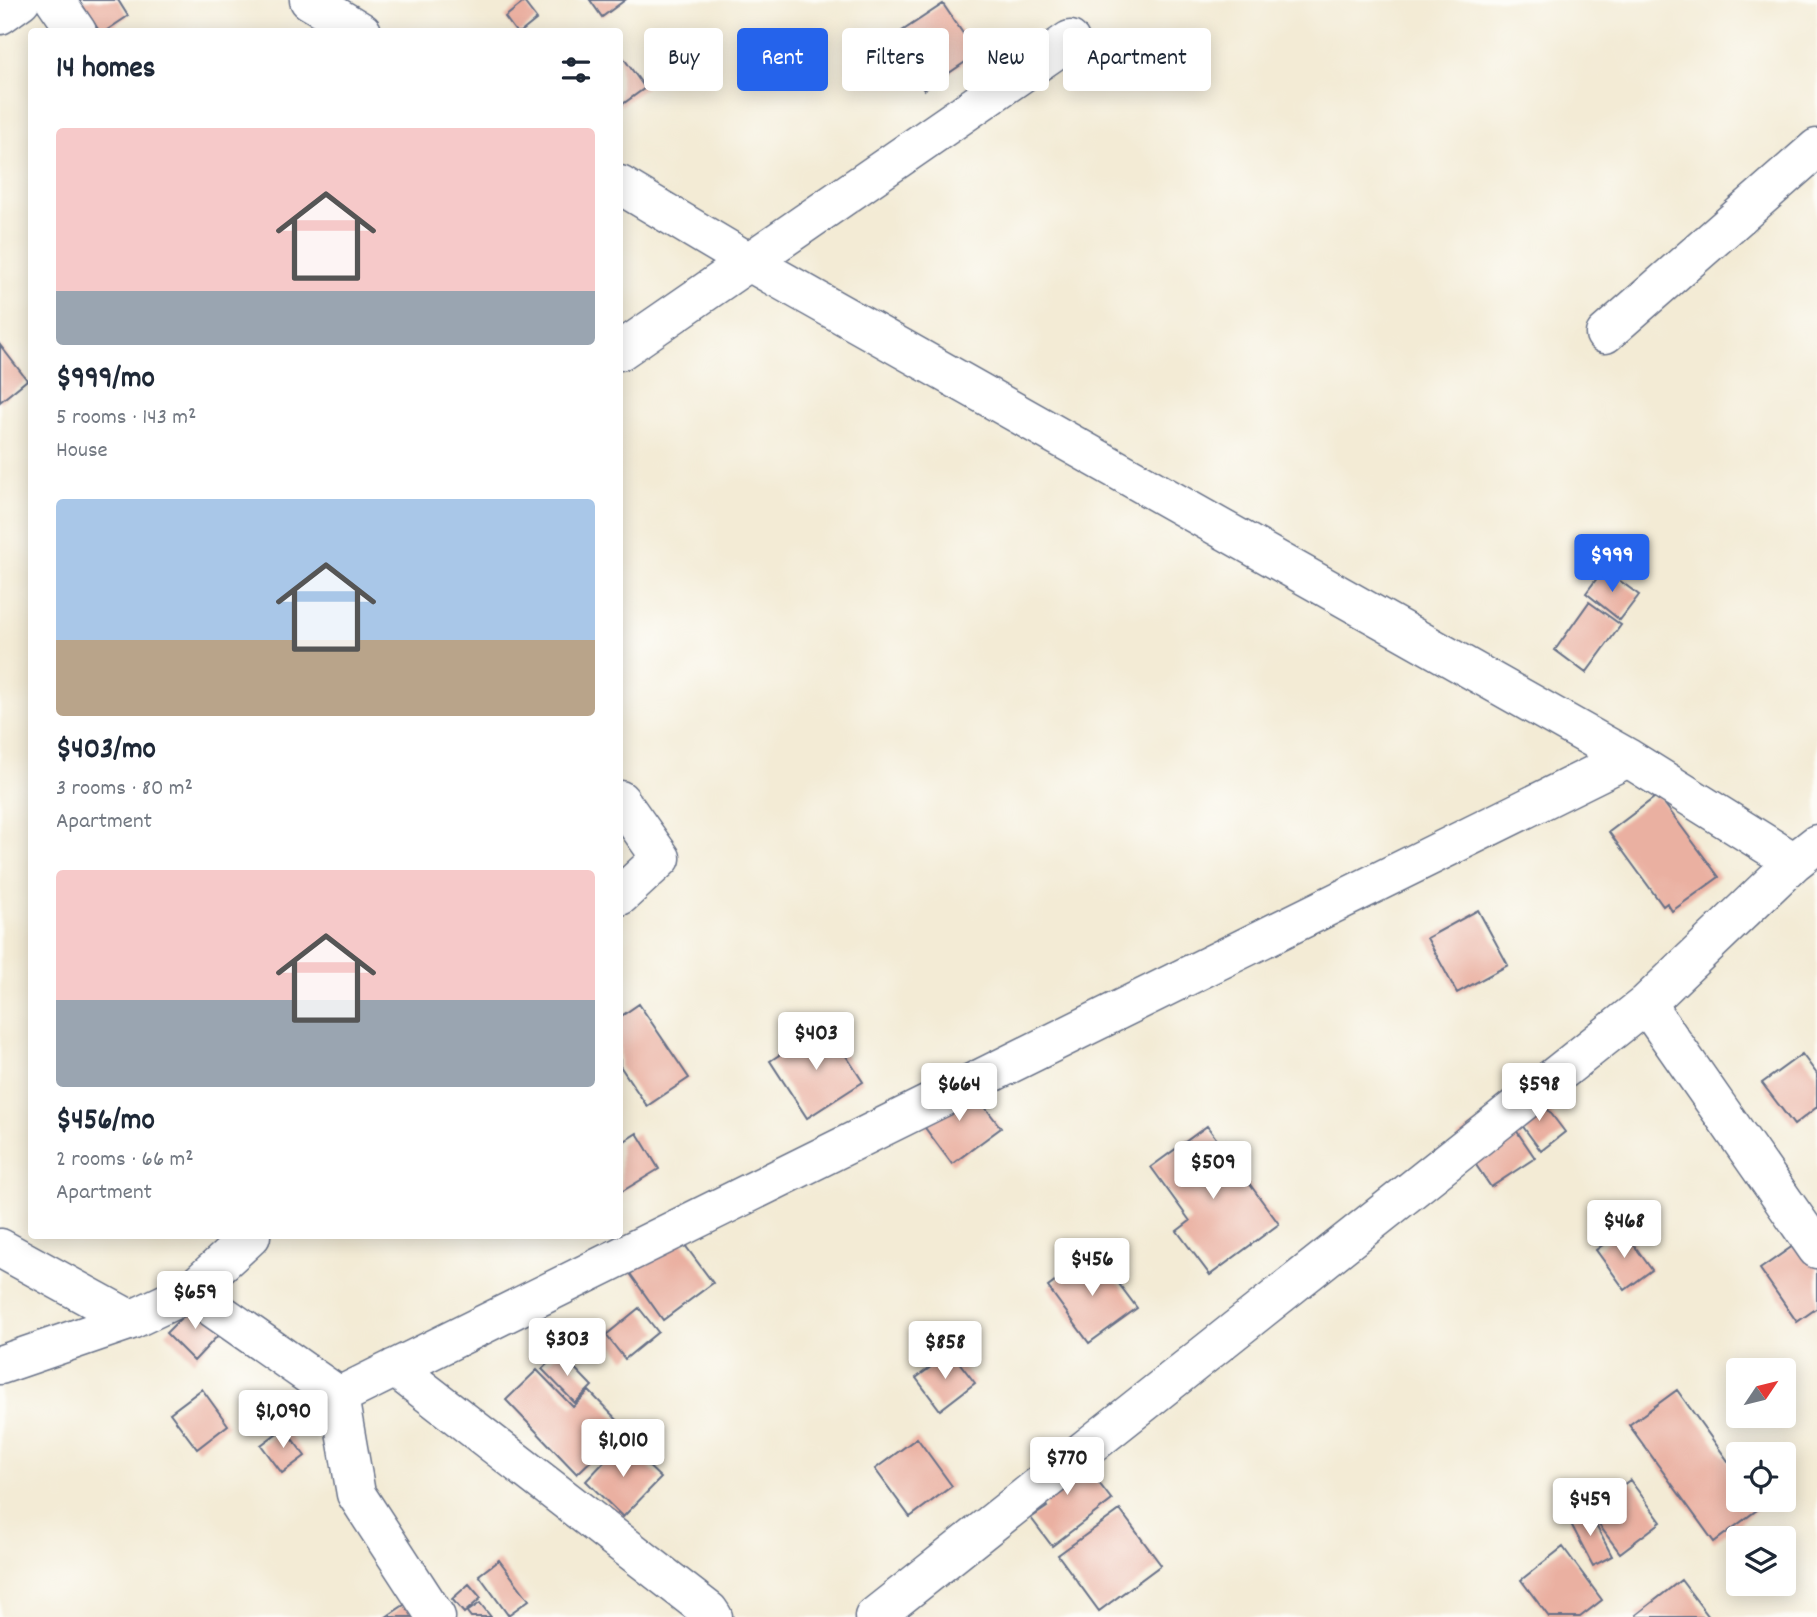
<!DOCTYPE html>
<meta charset="utf-8">
<style>
:root{--surface:#fff;--page:#f2f2f3;--text:#1f2937;--muted:#747a83;--accent:#2563eb}
body{margin:0;font-family:Dekko,sans-serif;background:var(--page);color:var(--text);height:100vh;display:flex;flex-direction:column;font-size:26px;white-space:nowrap}
*{box-sizing:border-box;margin:0}
p{font-size:23px;color:var(--muted)}
.icon{flex:none;width:38px;height:38px;fill:none;stroke:currentColor;stroke-width:2;stroke-linecap:round;stroke-linejoin:round}
.map{position:relative;flex:1;overflow:hidden}
.panel{position:absolute;left:28px;top:28px;width:595px;height:1211px;display:flex;flex-direction:column;background:var(--surface);border-radius:7px;box-shadow:0 4px 18px #0003}
.panel>*{flex:none}
.hud{position:absolute;left:644px;top:28px;width:665px;height:63px;display:flex;gap:14px}
.needle{width:46px;rotate:55deg}
.buttons{position:absolute;left:1726px;top:1358px;display:grid;gap:14px}
.buttons a{display:grid;place-items:center;width:70px;height:70px;border-radius:7px;background:var(--surface);box-shadow:0 4px 18px #0003;font-size:35px}
.price{position:absolute;translate:-50% -60px;padding:0 16px;border-radius:7px;background:#fff;color:#222;font-size:23px;line-height:46px;filter:drop-shadow(0 2px 4px #0008)}
.price::after{content:'';position:absolute;left:50%;top:42px;width:21px;height:16px;margin-left:-10px;background:inherit;clip-path:polygon(0 0,100% 0,50% 100%)}
.price.on{background:var(--accent);color:#fff}
ul{padding:0;list-style:none}
li{display:grid;align-content:center;gap:14px;height:371px;padding:0 28px}
li span{display:grid;place-items:center;height:217px;border-radius:7px;color:#555}
li>.icon{margin-inline-start:auto}
span .icon{width:126px;height:126px;fill:#fffc;stroke-width:1}
li b{font-size:30px}
h2{display:flex;justify-content:space-between;align-items:center;height:84px;padding:0 28px;font-size:30px}
.pill{padding:0 24px;border-radius:7px;background:var(--surface);box-shadow:0 4px 18px #0003;font-size:24px;line-height:63px}
.pill.on{background:var(--accent);color:#fff}
.map>svg:first-child{display:block}
.building{fill:#eab0a1}
.lines{fill:none;stroke-linecap:round;stroke-linejoin:round}
.minor-casing{stroke:#677188;stroke-width:41}
.minor{stroke:#fff;stroke-width:38}
</style>
<div class="map">
<svg width="1817" height="1617" viewBox="0 0 1817 1617">
<rect width="100%" height="100%" fill="#fdfcf7"/>
<filter id="ink" filterUnits="userSpaceOnUse"><feTurbulence type="fractalNoise" baseFrequency=".0143" numOctaves="2"/><feDisplacementMap in="SourceGraphic" scale="14" xChannelSelector="R" yChannelSelector="G"/><feConvolveMatrix kernelMatrix="1 2 1 2 8 2 1 2 1" color-interpolation-filters="sRGB"/></filter>
<filter id="wash" filterUnits="userSpaceOnUse"><feTurbulence type="fractalNoise" baseFrequency=".00686" numOctaves="4" result="noise"/><feDisplacementMap in="SourceGraphic" scale="28" xChannelSelector="R" yChannelSelector="G"/><feGaussianBlur stdDeviation="1.57" result="paint"/><feColorMatrix in="noise" values="0 0 0 0 0 0 0 0 0 0 0 0 0 0 0 0 0 1.4 0 .05"/><feComposite in="paint" operator="in"/></filter>
<g filter="url(#wash)">
<rect width="100%" height="100%" fill="#f3ebd5"/>
<g id="blocks">
<path class="building" d="M79 0H118L128 16 104 32H100Z
M590 0H625L602 17Z
M524 2 537 19 521 32H516L505 17Z
M943 4 977 54 924 90 890 39Z
M620 53 645 88 620 106Z
M0 345 27 380 0 402Z
M1604 569 1639 595 1620 620 1586 593Z
M1589 602 1621 625 1586 673 1555 650Z
M1658 795 1719 877 1672 911 1667 903 1663 906 1609 832Z
M1478 910 1508 965 1457 993 1427 938Z
M639 1004 689 1078 647 1106 620 1066V1017Z
M826 1025 863 1082 807 1118 770 1061Z
M1802 1054 1817 1074V1107L1794 1125 1762 1083Z
M965 1081 1001 1128 952 1164 917 1117Z
M1537 1095 1565 1132 1541 1151 1513 1113Z
M1501 1108 1535 1158 1491 1187 1457 1137Z
M1207 1126 1279 1224 1210 1275 1177 1231 1190 1221 1151 1167Z
M637 1133 659 1169 621 1192 620 1144Z
M673 1229 713 1283 663 1320 624 1265Z
M1623 1230 1652 1270 1625 1290 1596 1250Z
M1803 1239 1817 1259V1308L1797 1322 1760 1269Z
M1095 1252 1137 1308 1089 1343 1048 1287Z
M197 1302 224 1329 194 1361 166 1333Z
M639 1308 658 1332 625 1359 606 1335Z
M559 1352 592 1386 575 1403 542 1369Z
M951 1352 975 1383 940 1410 916 1378Z
M537 1370 573 1407 589 1391 625 1428 577 1474 506 1400Z
M202 1389 228 1425 197 1449 170 1413Z
M1677 1390 1738 1475V1500H1756L1761 1507 1714 1542 1629 1425Z
M284 1428 305 1456 282 1473 261 1445Z
M917 1438 952 1486 910 1517 875 1469Z
M623 1442 661 1478 623 1517 586 1481Z
M1072 1448 1112 1500 1052 1546 1031 1518 1047 1507 1028 1482Z
M1630 1480 1661 1522 1620 1553 1588 1510Z
M1120 1510 1161 1565 1099 1611 1058 1555Z
M1588 1510 1612 1556 1593 1566 1569 1520Z
M1563 1547 1602 1600 1580 1617H1549L1521 1580Z
M499 1560 529 1600 508 1615 479 1575Z
M1681 1580 1709 1617H1637L1636 1615Z
M469 1584 481 1598 464 1613 452 1599Z
M410 1601 420 1617H386Z
M480 1603 491 1617H471L467 1612Z"/>
</g>
</g>
<g filter="url(#ink)">
<use href="#blocks" fill-opacity="0" stroke="#677188" stroke-width="2"/>
<g class="lines">
<g class="minor-casing">
<path id="minor" d="M55 0 77 32
M309 0 362 32
M0 15 21 0
M620 185 749 262 1628 758 1794 862
M1605 334 1817 148
M620 351 1070 40
M620 800 661 858 620 896
M1646 1004 1817 1249
M0 1248 131 1320
M190 1292 339 1396 356 1494 436 1617
M0 1365 131 1320 190 1292 251 1236
M395 1368 709 1611 713 1617
M339 1396 1628 758
M874 1617 1646 1004 1794 862 1817 844"/>
</g>
<use href="#minor" class="minor"/>
</g>
</g>
</svg>
<div class="buttons">
<a><svg class="needle" viewBox="-14 -14 28 28"><path d="M0-13l5 13h-10z" fill="#e53935"/><path d="M0 13l5-13h-10z" fill="#747a83"/></svg></a>
<a><svg class="icon" aria-label="locate" viewBox="0 0 24 24"><circle cx="12" cy="12" r="6"/><path d="M12 2v4M12 18v4M2 12h4M18 12h4"/></svg></a>
<a><svg class="icon" aria-label="layers" viewBox="0 0 24 24"><path d="M12 4l9 5-9 5-9-5zM3 14l9 5 9-5"/></svg></a>
</div>
<b class="price on" style="left:1612px;top:594px">$999</b>
<b class="price" style="left:816px;top:1072px">$403</b>
<b class="price" style="left:959px;top:1123px">$664</b>
<b class="price" style="left:1539px;top:1123px">$598</b>
<b class="price" style="left:1213px;top:1201px">$509</b>
<b class="price" style="left:1624px;top:1260px">$468</b>
<b class="price" style="left:1092px;top:1298px">$456</b>
<b class="price" style="left:195px;top:1331px">$659</b>
<b class="price" style="left:567px;top:1378px">$303</b>
<b class="price" style="left:945px;top:1381px">$858</b>
<b class="price" style="left:283px;top:1450px">$1,090</b>
<b class="price" style="left:623px;top:1479px">$1,010</b>
<b class="price" style="left:1067px;top:1497px">$770</b>
<b class="price" style="left:1590px;top:1538px">$459</b>
<div class="hud">
<a class="pill">Buy</a>
<a class="pill on">Rent</a>
<a class="pill">Filters</a>
<a class="pill">New</a>
<a class="pill">Apartment</a>
</div>
<section class="panel">
<h2>14 homes<svg class="icon" aria-label="filters" viewBox="0 0 24 24"><path d="M4 7h16M4 17h16"/><circle cx="9" cy="7" r="2"/><circle cx="15" cy="17" r="2"/></svg></h2>
<ul>
<li><span style="background:linear-gradient(#f6c9c9 75%,#9aa5b1 0)"><svg class="icon" aria-label="home" viewBox="0 0 24 24"><path d="M3 11l9-7 9 7M6 9v11h12V9"/></svg></span><div><b>$999/mo</b><p>5 rooms · 143 m²</p><p>House</p></div></li>
<li><span style="background:linear-gradient(#a9c7e8 65%,#b9a48a 0)"><svg class="icon" aria-label="home" viewBox="0 0 24 24"><path d="M3 11l9-7 9 7M6 9v11h12V9"/></svg></span><div><b>$403/mo</b><p>3 rooms · 80 m²</p><p>Apartment</p></div></li>
<li><span style="background:linear-gradient(#f6c9c9 60%,#9aa5b1 0)"><svg class="icon" aria-label="home" viewBox="0 0 24 24"><path d="M3 11l9-7 9 7M6 9v11h12V9"/></svg></span><div><b>$456/mo</b><p>2 rooms · 66 m²</p><p>Apartment</p></div></li>
</ul>
</section>
</div>
